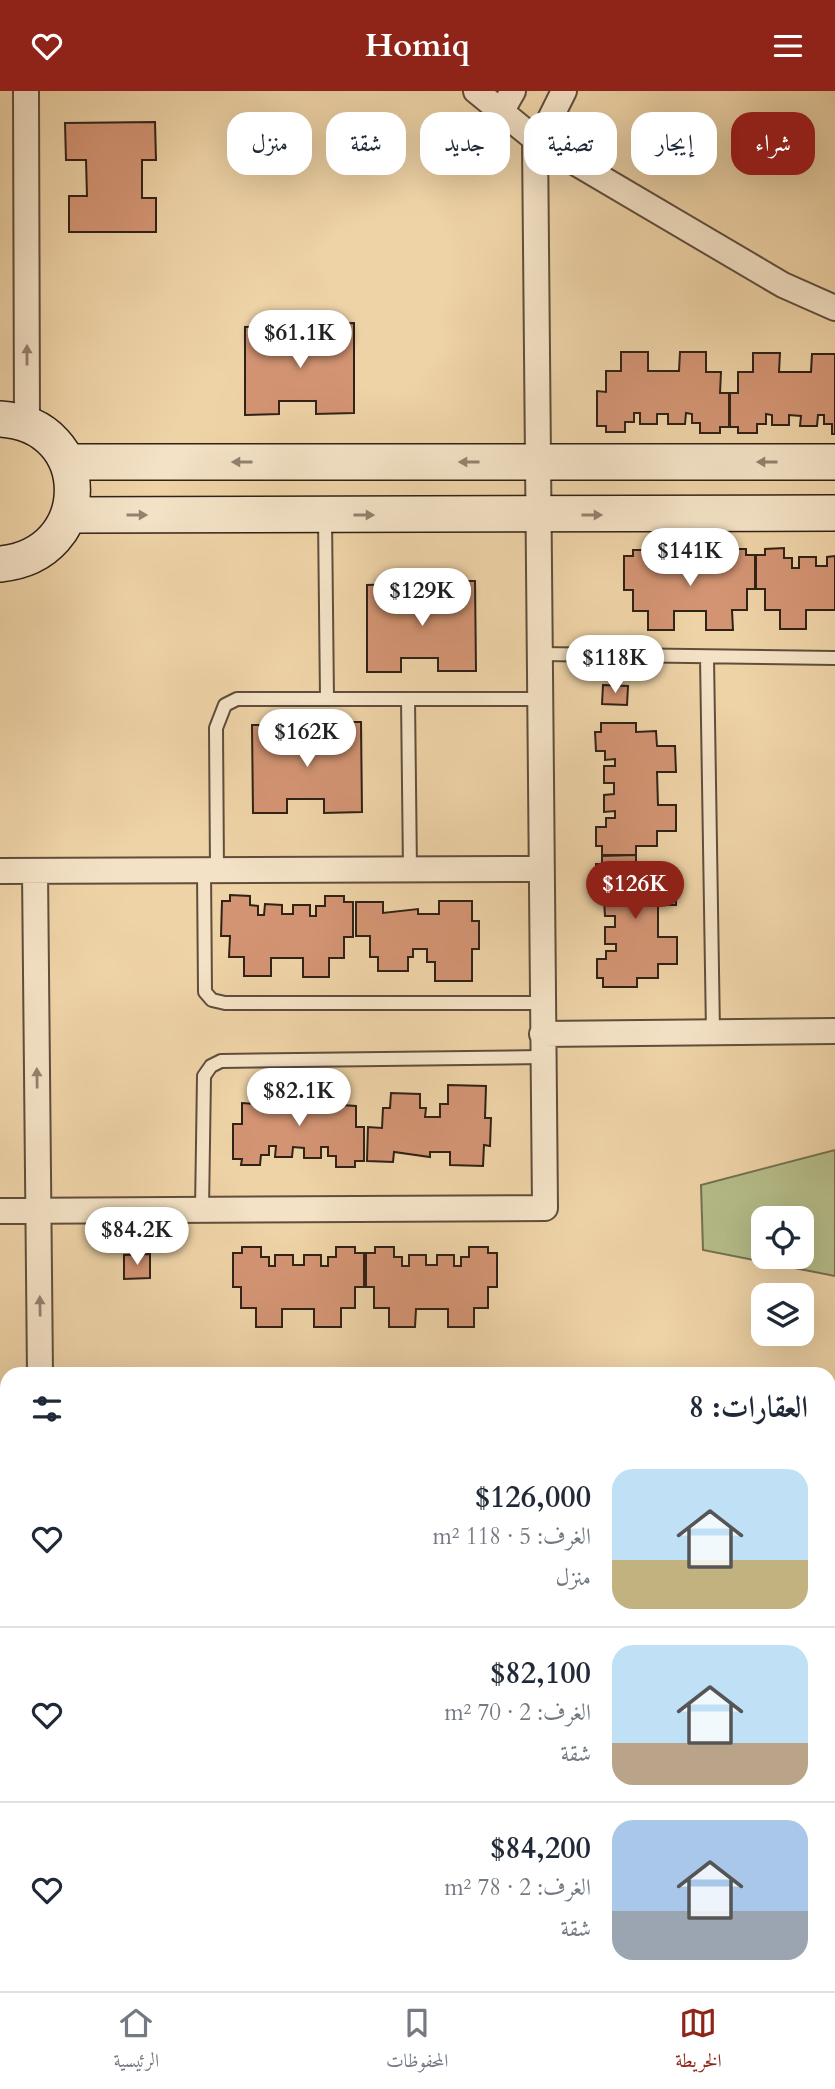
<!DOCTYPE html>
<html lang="ar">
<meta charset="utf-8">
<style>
:root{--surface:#fff;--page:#f6f6f7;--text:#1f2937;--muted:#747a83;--line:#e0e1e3;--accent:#8f2418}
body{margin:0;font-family:Cardo,Amiri,serif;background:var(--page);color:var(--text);direction:rtl;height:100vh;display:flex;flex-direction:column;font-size:26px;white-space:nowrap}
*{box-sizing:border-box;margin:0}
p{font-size:23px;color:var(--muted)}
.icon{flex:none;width:38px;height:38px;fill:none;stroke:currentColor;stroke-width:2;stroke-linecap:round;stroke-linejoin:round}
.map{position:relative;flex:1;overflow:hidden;direction:ltr}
.drawer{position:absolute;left:0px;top:1276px;width:836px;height:625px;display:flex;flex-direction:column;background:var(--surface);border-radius:21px 21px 0 0;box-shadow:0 7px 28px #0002;direction:rtl}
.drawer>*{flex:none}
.guide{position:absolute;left:21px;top:21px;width:794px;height:63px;direction:rtl;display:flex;gap:14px}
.buttons{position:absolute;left:751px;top:1115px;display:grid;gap:14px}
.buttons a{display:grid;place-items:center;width:63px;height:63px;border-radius:14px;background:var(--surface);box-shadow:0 7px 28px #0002;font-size:35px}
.price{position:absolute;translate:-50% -60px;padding:0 16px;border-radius:24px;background:#fff;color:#222;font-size:23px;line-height:46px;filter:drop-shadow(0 2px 4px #0008)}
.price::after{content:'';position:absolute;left:50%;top:42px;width:21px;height:16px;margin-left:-10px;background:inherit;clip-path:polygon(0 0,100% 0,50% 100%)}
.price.current{background:var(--accent);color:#fff}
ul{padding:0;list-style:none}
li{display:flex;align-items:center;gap:21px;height:175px;padding:0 28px}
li+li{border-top:2px solid var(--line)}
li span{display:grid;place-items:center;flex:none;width:196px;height:140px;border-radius:21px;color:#555}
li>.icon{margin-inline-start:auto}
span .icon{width:84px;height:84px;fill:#fffc;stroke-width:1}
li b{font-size:30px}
h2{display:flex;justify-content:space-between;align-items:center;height:84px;padding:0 28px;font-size:30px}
.pill{padding:0 24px;border-radius:21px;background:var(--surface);box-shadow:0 7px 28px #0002;font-size:24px;line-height:63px}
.pill.current{background:var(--accent);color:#fff}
header{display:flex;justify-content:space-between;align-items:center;height:91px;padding:0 28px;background:var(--accent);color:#fff;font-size:32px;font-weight:700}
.menu{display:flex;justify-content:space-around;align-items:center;height:98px;border-top:2px solid var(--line);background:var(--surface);font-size:19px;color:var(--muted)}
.menu a{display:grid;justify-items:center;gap:4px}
.menu .current{color:var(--accent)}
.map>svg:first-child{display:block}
.green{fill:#b5bd89;stroke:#737050;stroke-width:2;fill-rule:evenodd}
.building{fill:#d39473;stroke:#312217;stroke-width:2}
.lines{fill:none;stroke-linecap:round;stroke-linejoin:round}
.lane-casing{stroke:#604e3b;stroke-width:16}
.street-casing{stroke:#604e3b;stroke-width:28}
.secondary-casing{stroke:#312217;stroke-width:38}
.lane{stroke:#f4e2c6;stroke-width:12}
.street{stroke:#f4e2c6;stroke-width:24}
.secondary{stroke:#f4e2c6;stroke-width:35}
.oneway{fill:#92826e}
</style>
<header><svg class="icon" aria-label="menu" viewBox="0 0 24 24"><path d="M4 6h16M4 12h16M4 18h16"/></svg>Homiq<svg class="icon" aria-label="heart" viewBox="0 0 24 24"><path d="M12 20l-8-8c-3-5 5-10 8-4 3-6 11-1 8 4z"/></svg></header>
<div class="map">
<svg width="835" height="1900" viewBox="0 0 835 1900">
<rect width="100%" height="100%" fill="#eed3a7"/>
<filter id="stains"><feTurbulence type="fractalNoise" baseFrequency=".00286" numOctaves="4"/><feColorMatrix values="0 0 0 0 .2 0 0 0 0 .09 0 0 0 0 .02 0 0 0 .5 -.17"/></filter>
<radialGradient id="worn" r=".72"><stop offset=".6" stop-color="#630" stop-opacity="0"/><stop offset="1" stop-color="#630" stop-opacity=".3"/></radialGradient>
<path class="green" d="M835 1059V1185L703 1159 701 1094ZM763 1127H802V1166H763Z"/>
<path class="building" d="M155 31 156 69H142V107H156V141H69V105H87L86 69H66L65 32Z
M354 232V322L316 323V310H279V323L245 324V236L281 235V253H317V233Z
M621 261H648V280H679L680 261H706V281H721L720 302H729V336H720V342H700V332H692V323L686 322 685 333H668V323H657V333H640V322H634V331H625V341H606V335H597V300L606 301V280H621Z
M753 262H780L779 281H811L812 263H835V343H832V333H824V324H818L817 335H800L801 325 789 324V334H772V324L766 323V333H757V342H738V336H730V302H738V281H753Z
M784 457V467H792V477H799V466H816V475H827V466L835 465V519H806V538H780V519H765V498H756V464H765V458Z
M727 458H746V464H755V498H747V519H732L733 539H706V520H674V539H648V520H633V499H624V465H633V459H652V469H660V478H667V467H684V477H695V467H712V478L719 477V468H727Z
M439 490H475L476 580H438V567H401V581H367V494L402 493V511H439Z
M603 594 628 595 627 614 602 613Z
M325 631H361L362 721 324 722V708H287V722H253L252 634H288L289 652H325Z
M601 632H636V641L656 640 657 655H675L676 681H657L658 714H676V740H657V755H636V764H602V755H596V736H606V727H615V720L604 721V704L614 703V692H604V675H615V668L605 669V660H596L595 641H601Z
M636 764V773H657V787H676V814H658V846H677V873H658V887H637V896H603V887H597V868H606V860H616V853H605V836H615V825H605L604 808H616L615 801H606V793H596V773H602V765Z
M230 804 250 805V814L258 815V824H264L265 813 282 814V823H293V814H310V825H316V815H325V805H344V811H353V846H344V867H329V886H303V867H271V885H244V866H229L230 845H221L222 810H230Z
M439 810H472V830H479V858H472V890H435V871H427V858H413V866H408V880H378V866H370V845H356V811H383V822L418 818V823H439Z
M257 994H283V1012L315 1013 316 995H342V1014L356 1015V1036H364V1070H355V1076H336V1065H328V1056H321V1067H304V1057L293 1056 292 1066H275L276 1055H269V1064H261L260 1074H241L242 1068H233V1033H242V1012L257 1013Z
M448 994 486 995 485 1027H491L490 1055 484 1054 483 1075 450 1074V1061H430V1066L394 1061 393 1071 367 1070 368 1036 382 1037 383 1017H390L391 1002 420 1003V1017H426L425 1026H440V1013H448Z
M242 1156H261V1166H269V1175H275V1164H293V1174H304V1164H321V1175H328V1166H336V1156H355V1162H364V1196H355V1217H341V1236H314V1218H282V1236H256V1217H241V1196H233V1162H242Z
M375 1156H394V1166H402V1175H409V1164H426V1174H437V1164H454V1175H461V1166H469V1156H488V1162H497V1196H488V1217H474V1236H448V1218H416L415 1236H389V1217H374V1196H366V1162H375Z
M150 1163V1187L124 1188V1164Z"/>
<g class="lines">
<g class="lane-casing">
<path id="lane" d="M325 427 327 608
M540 563 835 567
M707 567 713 941
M408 608 410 779
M204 780 205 901 212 909 225 912H542
M217 780 216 637 225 614 237 608H540
M202 1119 204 985 211 975 221 970 542 966"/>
</g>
<g class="street-casing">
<path id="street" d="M26 0 27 333
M476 0 535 48 783 194 835 217
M501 21 513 0
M539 50 564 0
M0 780 541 778
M35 780 40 1283
M542 943 835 940
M0 1120 545 1117 535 48
M0 1647H7"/>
</g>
<g class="secondary-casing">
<path id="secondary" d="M0 328C96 333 97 464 0 473
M67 371H835
M69 424 835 422"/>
</g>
<use href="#lane" class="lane"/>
<use href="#street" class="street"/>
<use href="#secondary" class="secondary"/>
</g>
<defs><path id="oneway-solid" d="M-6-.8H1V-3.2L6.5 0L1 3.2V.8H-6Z" transform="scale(1.75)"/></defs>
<g class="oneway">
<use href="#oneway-solid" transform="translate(27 264) rotate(-90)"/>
<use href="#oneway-solid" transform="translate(242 371) rotate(180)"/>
<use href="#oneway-solid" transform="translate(469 371) rotate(180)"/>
<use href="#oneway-solid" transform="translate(767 371) rotate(-180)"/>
<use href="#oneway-solid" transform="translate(137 424)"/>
<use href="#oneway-solid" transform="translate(364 424)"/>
<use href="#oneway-solid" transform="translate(592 424)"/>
<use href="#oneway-solid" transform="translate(37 987) rotate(-91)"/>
<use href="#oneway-solid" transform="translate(40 1215) rotate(-91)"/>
</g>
<rect width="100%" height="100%" filter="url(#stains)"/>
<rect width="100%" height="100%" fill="url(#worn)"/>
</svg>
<div class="buttons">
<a><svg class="icon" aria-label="locate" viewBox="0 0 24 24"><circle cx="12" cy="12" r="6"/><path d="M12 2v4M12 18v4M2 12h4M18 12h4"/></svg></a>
<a><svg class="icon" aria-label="layers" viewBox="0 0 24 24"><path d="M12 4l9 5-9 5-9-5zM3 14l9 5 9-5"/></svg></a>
</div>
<b class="price" style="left:300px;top:279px">$61.1K</b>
<b class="price" style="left:690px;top:497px">$141K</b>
<b class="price" style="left:422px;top:537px">$129K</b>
<b class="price" style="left:615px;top:604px">$118K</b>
<b class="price" style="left:307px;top:678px">$162K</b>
<b class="price current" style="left:635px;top:830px">$126K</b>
<b class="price" style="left:299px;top:1037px">$82.1K</b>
<b class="price" style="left:137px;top:1176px">$84.2K</b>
<div class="guide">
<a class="pill current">شراء</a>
<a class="pill">إيجار</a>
<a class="pill">تصفية</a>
<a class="pill">جديد</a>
<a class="pill">شقة</a>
<a class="pill">منزل</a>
</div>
<section class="drawer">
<h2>العقارات: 8<svg class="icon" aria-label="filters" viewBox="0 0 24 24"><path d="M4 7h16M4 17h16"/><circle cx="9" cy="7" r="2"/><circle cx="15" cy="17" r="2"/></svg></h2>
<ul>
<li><span style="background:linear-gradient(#bfe0f5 65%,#c2b280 0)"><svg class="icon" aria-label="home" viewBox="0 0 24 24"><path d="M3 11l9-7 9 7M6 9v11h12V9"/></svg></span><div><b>$126,000</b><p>الغرف: 5 · 118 m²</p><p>منزل</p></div><svg class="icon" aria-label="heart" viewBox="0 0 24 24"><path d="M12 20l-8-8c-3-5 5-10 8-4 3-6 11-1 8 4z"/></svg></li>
<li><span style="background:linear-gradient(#bfe0f5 70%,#b9a48a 0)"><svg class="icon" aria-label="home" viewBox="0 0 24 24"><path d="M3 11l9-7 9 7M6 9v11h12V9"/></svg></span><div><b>$82,100</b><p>الغرف: 2 · 70 m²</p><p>شقة</p></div><svg class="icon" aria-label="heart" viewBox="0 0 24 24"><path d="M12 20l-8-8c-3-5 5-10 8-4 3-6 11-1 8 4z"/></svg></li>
<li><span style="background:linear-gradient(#a9c7e8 65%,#9aa5b1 0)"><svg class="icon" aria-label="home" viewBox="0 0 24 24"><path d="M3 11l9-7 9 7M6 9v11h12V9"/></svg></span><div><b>$84,200</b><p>الغرف: 2 · 78 m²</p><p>شقة</p></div><svg class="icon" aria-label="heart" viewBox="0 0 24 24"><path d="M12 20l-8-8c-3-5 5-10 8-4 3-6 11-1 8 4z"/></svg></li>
</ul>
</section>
</div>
<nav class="menu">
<a class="current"><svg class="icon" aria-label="map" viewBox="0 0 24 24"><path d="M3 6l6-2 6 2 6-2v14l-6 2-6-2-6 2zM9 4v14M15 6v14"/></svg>الخريطة</a>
<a><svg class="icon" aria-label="saved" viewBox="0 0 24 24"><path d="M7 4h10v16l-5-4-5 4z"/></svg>المحفوظات</a>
<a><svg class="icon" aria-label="home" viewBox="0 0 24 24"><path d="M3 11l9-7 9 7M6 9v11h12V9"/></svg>الرئيسية</a>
</nav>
